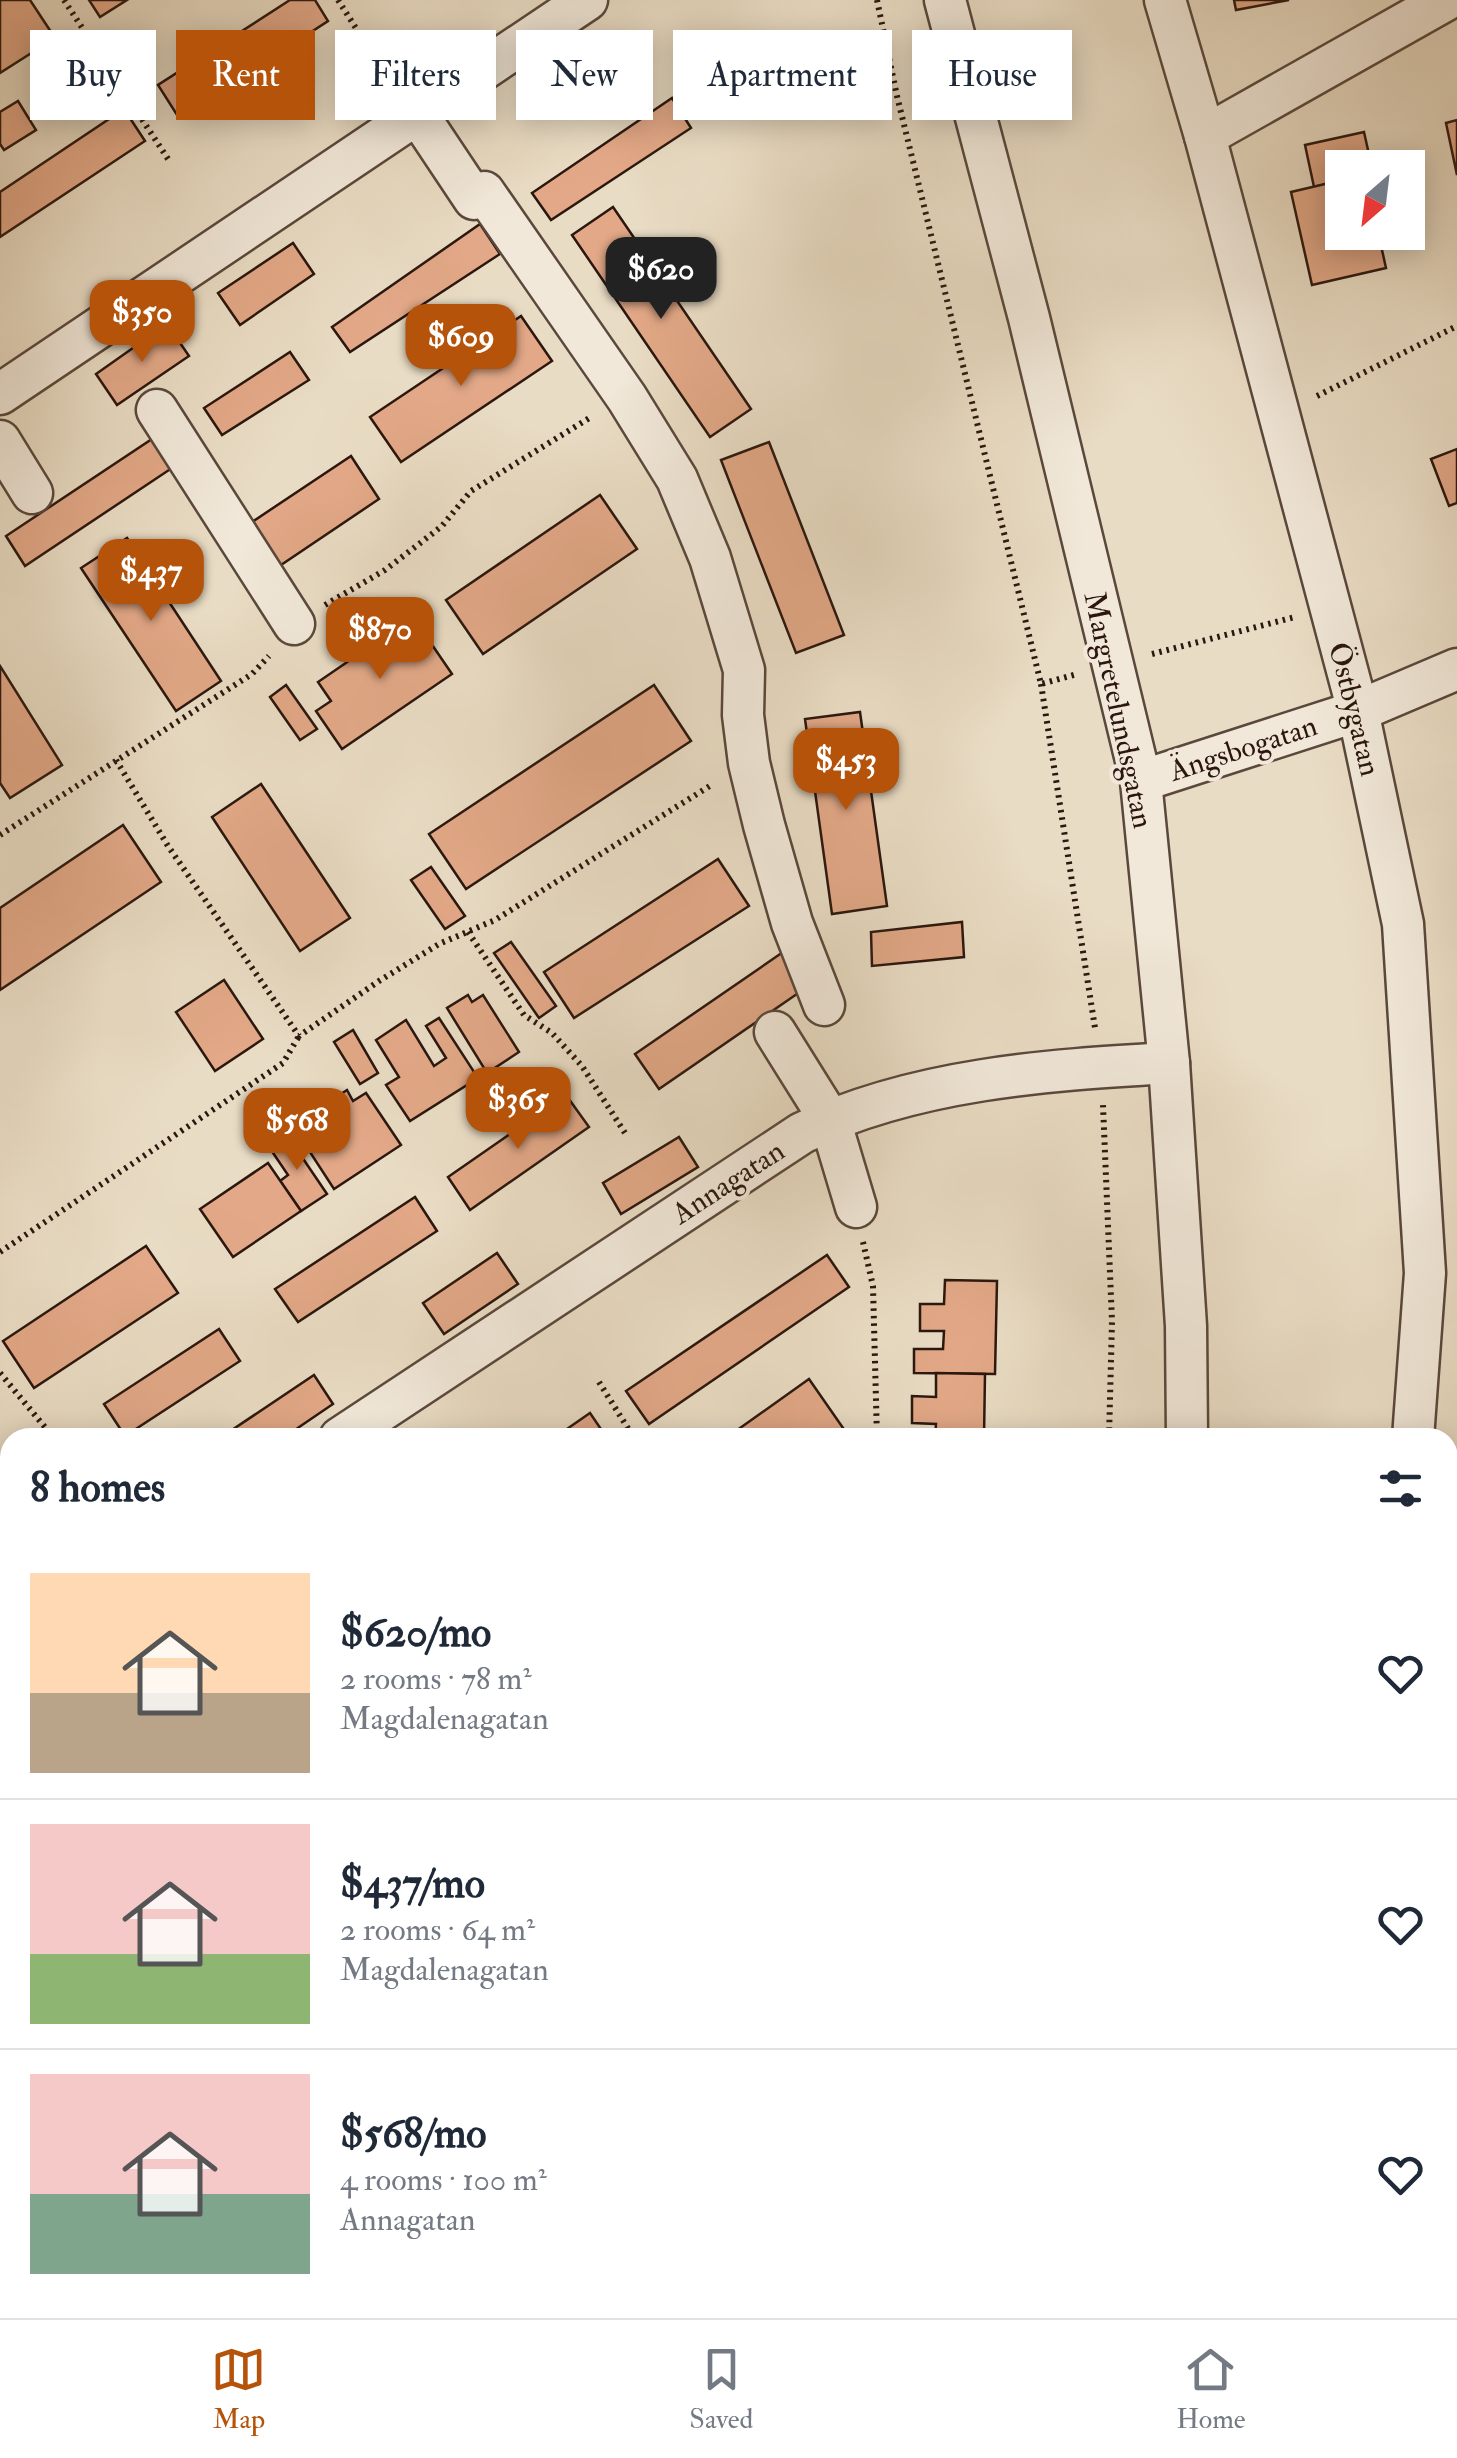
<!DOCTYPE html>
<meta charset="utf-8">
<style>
body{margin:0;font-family:"IM FELL Double Pica",serif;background:#f2f2f3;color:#1f2937;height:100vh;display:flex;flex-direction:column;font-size:38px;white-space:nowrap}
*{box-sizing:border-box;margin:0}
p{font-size:32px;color:#747a83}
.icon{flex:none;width:55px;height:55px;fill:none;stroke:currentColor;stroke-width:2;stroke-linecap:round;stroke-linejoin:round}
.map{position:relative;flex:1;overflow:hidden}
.drawer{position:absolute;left:0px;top:1428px;width:1458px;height:892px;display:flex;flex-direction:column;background:#fff;border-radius:30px 30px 0 0;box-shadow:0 5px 25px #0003}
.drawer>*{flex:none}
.guide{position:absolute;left:30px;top:30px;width:1398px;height:90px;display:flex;gap:20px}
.needle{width:65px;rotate:208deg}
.tools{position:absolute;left:1325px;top:150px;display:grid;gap:20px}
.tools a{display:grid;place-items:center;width:100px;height:100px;border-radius:0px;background:#fff;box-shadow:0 5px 25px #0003;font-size:50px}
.price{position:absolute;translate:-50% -85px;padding:0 22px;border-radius:20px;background:#b45309;color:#fff;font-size:32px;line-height:65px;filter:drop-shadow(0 2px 5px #0008)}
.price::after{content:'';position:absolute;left:50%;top:60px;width:30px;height:22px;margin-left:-15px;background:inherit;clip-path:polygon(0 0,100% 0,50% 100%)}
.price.on{background:#222;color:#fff}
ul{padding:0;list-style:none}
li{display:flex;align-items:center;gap:30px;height:250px;padding:0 30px}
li+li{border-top:2px solid #e0e1e3}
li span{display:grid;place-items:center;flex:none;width:280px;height:200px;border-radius:0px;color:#555}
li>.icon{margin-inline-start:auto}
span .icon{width:120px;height:120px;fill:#fffc;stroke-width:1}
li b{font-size:42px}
h2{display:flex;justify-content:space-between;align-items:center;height:120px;padding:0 30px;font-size:42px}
.tag{padding:0 35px;border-radius:0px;background:#fff;box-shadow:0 5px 25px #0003;font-size:35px;line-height:90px}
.tag.on{background:#b45309;color:#fff}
.dock{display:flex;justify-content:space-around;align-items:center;height:140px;border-top:2px solid #e0e1e3;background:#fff;font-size:28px;color:#747a83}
.dock a{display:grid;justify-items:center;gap:5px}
.dock .on{color:#b45309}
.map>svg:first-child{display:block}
.building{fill:#e2a887;stroke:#2b170f;stroke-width:2.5}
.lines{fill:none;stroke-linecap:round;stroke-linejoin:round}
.minor-casing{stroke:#5a483c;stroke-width:45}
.path{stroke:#2b170f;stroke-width:6;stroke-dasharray:2.5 5;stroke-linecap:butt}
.minor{stroke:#f1e8d9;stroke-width:40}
.labels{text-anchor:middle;stroke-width:8;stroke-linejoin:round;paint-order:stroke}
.street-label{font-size:30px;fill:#2b170f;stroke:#f1e8d9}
</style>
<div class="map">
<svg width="1457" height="2318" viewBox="0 0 1457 2318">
<rect width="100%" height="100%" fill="#e9dcc4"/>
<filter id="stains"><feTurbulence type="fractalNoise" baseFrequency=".002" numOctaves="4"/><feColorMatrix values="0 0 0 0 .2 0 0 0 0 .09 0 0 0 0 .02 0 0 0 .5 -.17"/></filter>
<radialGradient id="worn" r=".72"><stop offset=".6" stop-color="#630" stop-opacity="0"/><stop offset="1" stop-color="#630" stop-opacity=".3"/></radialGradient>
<g class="building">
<polygon points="0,0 30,0 55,38 0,73"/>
<polygon points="89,0 127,0 100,17"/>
<polygon points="290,0 315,0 328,21 179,118 158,85"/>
<polygon points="1234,0 1289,0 1236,10"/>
<polygon points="54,74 74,105 58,115 39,84"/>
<polygon points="672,98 691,128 551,220 532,193"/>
<polygon points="18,101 36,130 4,150 0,144 0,112"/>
<polygon points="124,109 145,141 0,237 0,192"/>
<polygon points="1457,120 1457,175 1446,123"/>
<polygon points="1364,132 1372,168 1342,168 1342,180 1314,187 1305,145"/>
<polygon points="1342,180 1342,232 1378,232 1386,268 1312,285 1291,192"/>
<polygon points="613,207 751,409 710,437 572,235"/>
<polygon points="480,224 500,254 350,352 332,327"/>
<polygon points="293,243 314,274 240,325 218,293"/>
<polygon points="521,316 552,361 401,462 370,417"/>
<polygon points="167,324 189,356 117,405 96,374"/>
<polygon points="290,352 309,380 222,435 204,408"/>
<polygon points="155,437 175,466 25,566 6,536"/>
<polygon points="769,442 844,635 796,653 721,460"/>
<polygon points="1457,449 1457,503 1449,506 1431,459"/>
<polygon points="351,456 379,499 278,567 249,524"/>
<polygon points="600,495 637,549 483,654 446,600"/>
<polygon points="127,538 221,681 176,711 81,568"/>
<polygon points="413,617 452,674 342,749 316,711 331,701 318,682"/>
<polygon points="0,666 62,765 10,798 0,783"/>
<polygon points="286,685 317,729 300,740 270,697"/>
<polygon points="654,685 691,741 466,889 429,834"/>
<polygon points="860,712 887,906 832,914 805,719"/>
<polygon points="261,784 350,918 300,951 212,817"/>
<polygon points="123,825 161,882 0,990 0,908"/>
<polygon points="718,859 749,906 574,1018 544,972"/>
<polygon points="431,867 465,916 445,929 411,880"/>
<polygon points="962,922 964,957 872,966 871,932"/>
<polygon points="511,942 556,1006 539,1018 494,953"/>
<polygon points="786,950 810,985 659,1089 635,1054"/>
<polygon points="224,980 263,1039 215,1071 176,1012"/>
<polygon points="468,995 472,1002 483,995 519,1052 487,1073 447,1008"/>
<polygon points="439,1018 478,1078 410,1121 386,1085 399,1077 376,1040 406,1020 434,1066 446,1058 426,1026"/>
<polygon points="353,1030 378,1073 360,1084 334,1042"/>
<polygon points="347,1090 353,1101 366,1093 401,1145 334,1189 293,1126 314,1113 320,1122 332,1114 326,1104"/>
<polygon points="566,1095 589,1127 470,1210 448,1177"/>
<polygon points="285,1132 327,1194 301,1211 280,1181 288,1175 267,1144"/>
<polygon points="679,1137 698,1167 621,1214 603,1183"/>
<polygon points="268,1163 301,1211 233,1257 200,1209"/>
<polygon points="415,1197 437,1231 298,1322 275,1289"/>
<polygon points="146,1246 178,1293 34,1388 3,1341"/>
<polygon points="497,1253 518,1284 444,1334 423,1303"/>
<polygon points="827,1255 849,1287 649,1424 626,1391"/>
<polygon points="945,1280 997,1281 995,1374 914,1373 914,1349 943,1349 944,1331 920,1331 920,1304 944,1304"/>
<polygon points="219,1329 240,1361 125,1436 104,1404"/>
<polygon points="936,1373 985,1374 984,1438 935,1438 936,1424 912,1423 912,1396 936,1397"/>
<polygon points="314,1375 333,1404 283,1438 220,1438"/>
<polygon points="809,1379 850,1438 726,1438"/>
<polygon points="590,1413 607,1438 554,1438"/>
<polygon points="10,1507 10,1599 0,1606 0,1513"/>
<polygon points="10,1682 10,1779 0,1785 0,1689"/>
<polygon points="1452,1776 1457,1777 1457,1872 1448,1870 1448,1797"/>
<polygon points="1455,1880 1457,1880 1457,1920 1448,1919"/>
<polygon points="1448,1931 1457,1933 1457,1994 1449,2030"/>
<polygon points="0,2092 10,2107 10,2162 0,2169"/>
<polygon points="84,2310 139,2310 144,2318 89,2318"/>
<polygon points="242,2310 307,2310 295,2318 247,2318"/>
<polygon points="471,2310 624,2310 611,2318 458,2318"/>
<polygon points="1303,2310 1375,2310 1371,2318 1300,2318"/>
</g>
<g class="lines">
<defs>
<g id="minor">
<polyline points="945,0 1029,318 1141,781 1169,1063 1186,1326 1187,1438"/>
<polyline points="1165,0 1205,136 1358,711 1403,924 1425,1273 1413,1438"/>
<polyline points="418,115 474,199"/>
<polyline points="1205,136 1446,0"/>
<polyline points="484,192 627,398 677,479 710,558 744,670 743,715 749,763 764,825 792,923 824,1005"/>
<polyline points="0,394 587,0"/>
<polyline points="157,410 294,624"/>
<polyline points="0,441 32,493"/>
<polyline points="1141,781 1358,711 1457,669"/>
<polyline points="775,1032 830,1120 856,1207"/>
<path d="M340,1438L802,1133C915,1079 1046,1070 1169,1063"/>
<polyline points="0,1643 10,1636"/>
<polyline points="0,1993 10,2008"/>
<polyline points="210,2310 216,2318"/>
<polyline points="399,2310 404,2318"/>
<polyline points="782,2318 788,2310"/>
<polyline points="946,2318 950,2310"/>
<polyline points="1217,2318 1221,2310"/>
</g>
</defs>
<use href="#minor" class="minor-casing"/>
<g class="path">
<polyline points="64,0 168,159"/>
<polyline points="338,0 391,83"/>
<polyline points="877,0 897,96 1041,684 1077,674"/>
<polyline points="1317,396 1457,326"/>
<polyline points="325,605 385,570 419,544 442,526 471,491 591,417"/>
<polyline points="1152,654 1295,617"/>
<polyline points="1041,684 1095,1028"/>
<polyline points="116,760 168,846 299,1036 379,981 439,944 495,920 713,784"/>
<polyline points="0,835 252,674 269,656"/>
<polyline points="468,932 524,1015 552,1033 582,1066 625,1133"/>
<polyline points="1103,1105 1112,1321 1109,1438"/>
<polyline points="863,1242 873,1286 877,1438"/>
<polyline points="0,1252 283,1063 299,1036"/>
<polyline points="0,1373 54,1438"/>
<polyline points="599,1382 634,1438"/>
<polyline points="0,2198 10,2192"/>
<polyline points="0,2278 10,2294"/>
<polyline points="20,2310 24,2318"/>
<polyline points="880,2318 885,2310"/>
</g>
<use href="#minor" class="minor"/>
</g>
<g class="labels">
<g class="street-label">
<text transform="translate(1355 709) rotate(76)" y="10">Östbygatan</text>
<text transform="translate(1119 710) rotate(78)" y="10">Margretelundsgatan</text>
<text transform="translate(1243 748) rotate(-18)" y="10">Ängsbogatan</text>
<text transform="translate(728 1182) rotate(-33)" y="10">Annagatan</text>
</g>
</g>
<rect width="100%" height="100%" filter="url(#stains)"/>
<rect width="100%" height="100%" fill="url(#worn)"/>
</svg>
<div class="tools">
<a><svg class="needle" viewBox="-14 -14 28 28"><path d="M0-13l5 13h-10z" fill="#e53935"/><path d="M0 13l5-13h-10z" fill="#747a83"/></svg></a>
</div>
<b class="price on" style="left:661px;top:322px">$620</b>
<b class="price" style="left:142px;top:365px">$350</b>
<b class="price" style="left:461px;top:389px">$609</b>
<b class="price" style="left:151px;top:624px">$437</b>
<b class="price" style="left:380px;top:682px">$870</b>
<b class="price" style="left:846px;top:813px">$453</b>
<b class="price" style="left:518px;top:1152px">$365</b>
<b class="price" style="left:297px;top:1173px">$568</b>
<div class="guide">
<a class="tag">Buy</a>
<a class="tag on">Rent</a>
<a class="tag">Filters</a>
<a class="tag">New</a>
<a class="tag">Apartment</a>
<a class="tag">House</a>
</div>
<section class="drawer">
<h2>8 homes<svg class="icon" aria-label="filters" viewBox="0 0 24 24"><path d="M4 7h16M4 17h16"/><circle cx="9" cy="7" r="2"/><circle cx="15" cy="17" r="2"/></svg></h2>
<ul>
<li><span style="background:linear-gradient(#ffd9b3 60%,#b9a48a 0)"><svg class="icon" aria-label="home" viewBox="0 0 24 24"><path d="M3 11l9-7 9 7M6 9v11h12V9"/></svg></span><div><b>$620/mo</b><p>2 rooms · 78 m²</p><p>Magdalenagatan</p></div><svg class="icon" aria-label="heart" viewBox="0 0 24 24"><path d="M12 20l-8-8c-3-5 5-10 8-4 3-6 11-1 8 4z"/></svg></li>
<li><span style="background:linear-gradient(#f6c9c9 65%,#8fb573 0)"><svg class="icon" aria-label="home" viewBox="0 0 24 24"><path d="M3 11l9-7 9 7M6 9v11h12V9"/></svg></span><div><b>$437/mo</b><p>2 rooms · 64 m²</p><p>Magdalenagatan</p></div><svg class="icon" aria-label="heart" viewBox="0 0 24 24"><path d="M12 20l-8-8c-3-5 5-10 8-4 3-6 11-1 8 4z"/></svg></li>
<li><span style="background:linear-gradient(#f6c9c9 60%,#7fa58c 0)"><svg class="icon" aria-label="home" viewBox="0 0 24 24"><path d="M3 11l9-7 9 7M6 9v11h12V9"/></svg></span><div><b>$568/mo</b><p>4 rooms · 100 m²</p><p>Annagatan</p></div><svg class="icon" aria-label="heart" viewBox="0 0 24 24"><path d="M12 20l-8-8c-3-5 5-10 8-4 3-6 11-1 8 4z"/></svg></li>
</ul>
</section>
</div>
<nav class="dock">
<a class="on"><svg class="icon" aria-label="map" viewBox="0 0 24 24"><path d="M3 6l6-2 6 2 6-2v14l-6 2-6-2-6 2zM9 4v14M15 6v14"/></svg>Map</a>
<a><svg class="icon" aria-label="saved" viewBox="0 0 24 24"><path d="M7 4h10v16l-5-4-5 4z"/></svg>Saved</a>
<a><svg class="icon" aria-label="home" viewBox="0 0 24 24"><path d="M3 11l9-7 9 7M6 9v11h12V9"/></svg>Home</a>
</nav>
